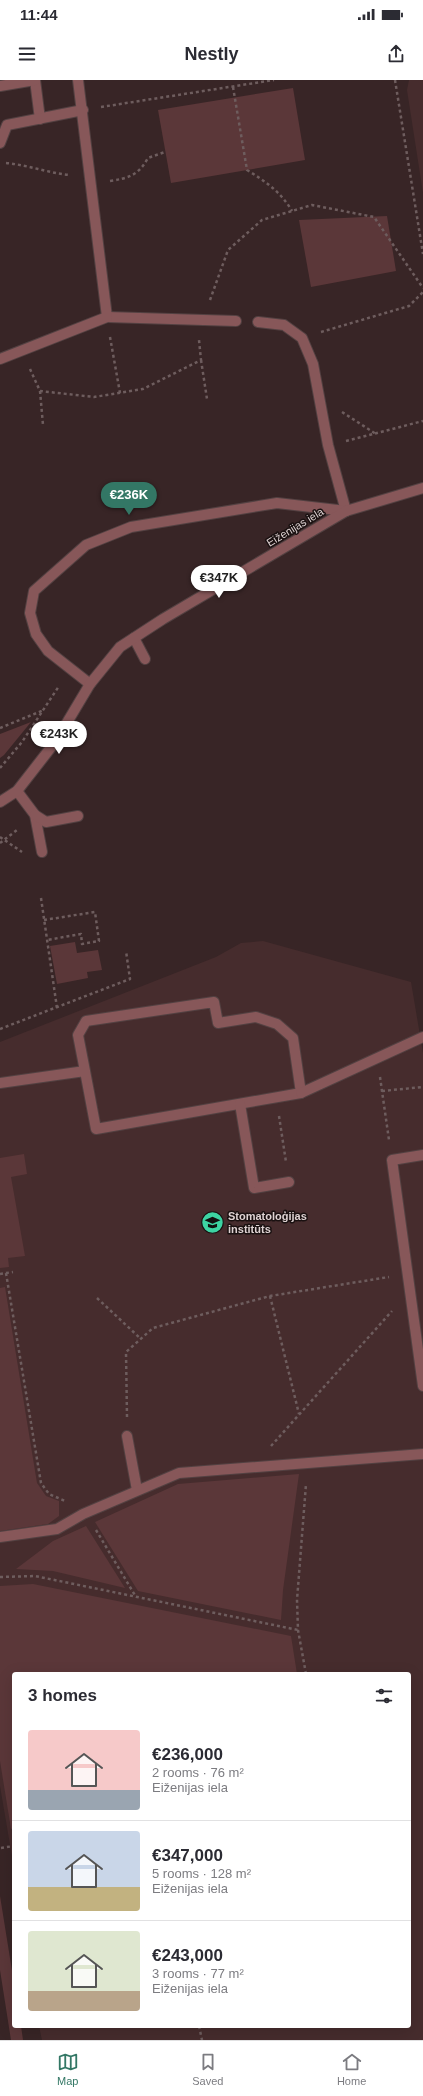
<!DOCTYPE html>
<meta charset="utf-8">
<style>
body{margin:0;font-family:Arial,sans-serif;background:#f2f2f3;color:#2b2b33;height:100vh;display:flex;flex-direction:column;font-size:15px;white-space:nowrap}
*{box-sizing:border-box;margin:0}
p{font-size:13px;color:#7c7c81}
.icon{flex:none;width:22px;height:22px;fill:none;stroke:currentColor;stroke-width:2;stroke-linecap:round;stroke-linejoin:round}
.map{position:relative;flex:1;overflow:hidden}
.sheet{position:absolute;left:12px;top:1592px;width:399px;height:356px;display:flex;flex-direction:column;background:#fff;border-radius:4px;box-shadow:0 4px 16px #0002}
.sheet>*{flex:none}
.price{position:absolute;translate:-50% -34px;padding:0 9px;border-radius:14px;background:#fff;color:#222;font-size:13px;line-height:26px;filter:drop-shadow(0 1px 2px #0008)}
.price::after{content:'';position:absolute;left:50%;top:24px;width:12px;height:9px;margin-left:-6px;background:inherit;clip-path:polygon(0 0,100% 0,50% 100%)}
.price.active{background:#337765;color:#fff}
ul{padding:0;list-style:none}
li{display:flex;align-items:center;gap:12px;height:100px;padding:0 16px}
li+li{border-top:1px solid #e1e1e2}
li span{display:grid;place-items:center;flex:none;width:112px;height:80px;border-radius:4px;color:#555}
li>.icon{margin-inline-start:auto}
span .icon{width:48px;height:48px;fill:#fffc;stroke-width:1}
li b{font-size:17px}
h2{display:flex;justify-content:space-between;align-items:center;height:48px;padding:0 16px;font-size:17px}
.status{display:flex;justify-content:space-between;align-items:center;height:28px;padding:0 20px;background:#fff;direction:ltr}
.status svg{height:11px;fill:currentColor}
header{display:flex;justify-content:space-between;align-items:center;height:52px;padding:0 16px;background:#fff;font-size:18px;font-weight:800}
.dock{display:flex;justify-content:space-around;align-items:center;height:56px;border-top:1px solid #e1e1e2;background:#fff;font-size:11px;color:#7c7c81}
.dock a{display:grid;justify-items:center;gap:2px}
.dock .active{color:#337765}
.map>svg:first-child{display:block}
.built{fill:#462c2d}
.green{fill:#5b3739}
.lines{fill:none;stroke-linecap:round;stroke-linejoin:round}
.minor-casing{stroke:#534142;stroke-width:12}
.path{stroke:#6e5d5e;stroke-width:2.5;stroke-dasharray:3 3;stroke-linecap:butt}
.minor{stroke:#875759;stroke-width:10}
.labels{text-anchor:middle;stroke-width:3;stroke-linejoin:round;paint-order:stroke}
.street-label{font-size:11px;fill:#dfd3d3;stroke:#1a1111}
.poi-label{font-size:11px;font-weight:bold;fill:#dfd3d3;stroke:#1a1111;text-anchor:start}
</style>
<div class="status"><b>11:44</b><svg viewBox="0 0 49 12"><path d="M0 12V9h3v3zM5 12V6h3v6zM10 12V3h3v9zM15 12V0h3v12zM26 1h20v11H26zM47 4h2v5h-2z"/></svg></div>
<header><svg class="icon" aria-label="menu" viewBox="0 0 24 24"><path d="M4 6h16M4 12h16M4 18h16"/></svg>Nestly<svg class="icon" aria-label="share" viewBox="0 0 24 24"><path d="M12 15V3M7 8l5-5 5 5M5 13v7h14v-7"/></svg></header>
<div class="map">
<svg width="423" height="1960" viewBox="0 0 423 1960">
<rect width="100%" height="100%" fill="#382526"/>
<g class="built">
<polygon points="409,0 423,0 423,113 407,10"/>
<polygon points="263,861 411,902 423,973 423,1960 42,1960 39,1946 409,1946 409,1594 14,1594 14,1788 0,1706 0,962 216,877 241,863"/>
</g>
<g class="green">
<polygon points="293,8 305,80 171,103 158,30"/>
<polygon points="387,136 396,191 311,207 299,140"/>
<polygon points="31,642 4,675 0,678 0,654"/>
<polygon points="75,862 77,873 98,870 102,890 87,892 88,898 57,904 50,866"/>
<polygon points="24,1074 27,1094 11,1097 25,1176 8,1178 9,1187 0,1188 0,1078"/>
<polygon points="5,1207 37,1403 46,1416 59,1421 59,1436 48,1444 0,1451 0,1208"/>
<polygon points="299,1394 283,1510 281,1540 138,1511 95,1442 178,1404"/>
<polygon points="86,1446 125,1508 53,1491 16,1489 53,1461"/>
<polygon points="33,1504 291,1556 297,1594 14,1594 14,1748 11,1749 0,1681 0,1506"/>
<polygon points="0,1816 14,1903 14,1946 21,1946 23,1960 11,1960 0,1890"/>
</g>
<g class="lines">
<defs>
<g id="minor">
<polyline points="35,0 40,39"/>
<polyline points="0,6 35,0"/>
<polyline points="0,63 7,45 83,30"/>
<polyline points="107,237 236,241"/>
<polyline points="258,242 284,245 302,258 313,284 328,365 346,431"/>
<polyline points="0,279 107,237 78,0"/>
<polyline points="134,558 145,579"/>
<polyline points="90,604 48,571 36,554 30,533 34,511 86,465 131,447 277,423 346,431"/>
<polyline points="17,711 35,735 42,772"/>
<polyline points="0,722 17,711 56,661 90,604 120,567 163,539 346,431 423,408"/>
<polyline points="35,735 46,742 78,736"/>
<polyline points="0,1003 85,991 96,1049 301,1013 293,958 277,944 256,937 218,943 214,922 86,941 78,955 85,991"/>
<polyline points="301,1013 423,957"/>
<polyline points="240,1024 254,1108 289,1102"/>
<polyline points="423,1075 392,1080 423,1306"/>
<polyline points="127,1356 137,1410"/>
<polyline points="0,1457 57,1449 83,1434 179,1393 423,1374"/>
</g>
</defs>
<use href="#minor" class="minor-casing"/>
<g class="path">
<polyline points="395,0 423,174"/>
<path d="M233,7L247,90C265,101 281,112 292,131"/>
<polyline points="101,27 274,0"/>
<path d="M6,83C28,85 48,93 70,95"/>
<path d="M110,101C128,98 138,96 148,78L165,72"/>
<polyline points="210,220 228,170 262,140 312,125 374,137 423,208"/>
<polyline points="321,252 409,226 423,212"/>
<polyline points="110,257 120,313"/>
<polyline points="201,280 207,319"/>
<polyline points="30,289 40,311 94,317 143,309 201,280 199,260"/>
<polyline points="40,311 43,345"/>
<polyline points="342,332 376,354"/>
<polyline points="346,361 423,341"/>
<polyline points="0,648 44,630"/>
<polyline points="0,688 22,662 59,606"/>
<polyline points="0,757 22,772"/>
<polyline points="0,763 17,750"/>
<polyline points="41,818 57,928"/>
<polyline points="44,840 95,832 99,861 82,864 81,854 47,860"/>
<polyline points="0,949 130,899 126,871"/>
<polyline points="380,997 389,1060"/>
<polyline points="382,1011 423,1007"/>
<polyline points="279,1036 286,1082"/>
<polyline points="6,1193 41,1403 49,1414 65,1421"/>
<polyline points="0,1194 13,1192"/>
<polyline points="270,1216 299,1334"/>
<polyline points="97,1218 141,1259"/>
<polyline points="127,1337 126,1272 153,1248 270,1216 389,1197"/>
<polyline points="271,1366 392,1231"/>
<polyline points="96,1450 136,1517"/>
<polyline points="0,1497 35,1496 298,1550"/>
<polyline points="306,1594 298,1550 297,1520 306,1404"/>
<polyline points="1,1768 14,1766"/>
<polyline points="199,1946 202,1960"/>
</g>
<use href="#minor" class="minor"/>
</g>
<defs>
<symbol id="university-disc" viewBox="-11 -11 22 22"><circle r="9.5" fill="#3dd4a3" stroke="#1a1111"/><path d="M0-5L7-2L0 1L-7-2ZM-4 1L0 2.5L4 1V4Q0 6-4 4Z" fill="#111"/></symbol>
</defs>
<g fill-rule="evenodd">
<use href="#university-disc" x="200" y="1130" width="25" height="25"/>
</g>
<g class="labels">
<g class="street-label">
<text transform="translate(295 447) rotate(-31)" y="4">Eiženijas iela</text>
</g>
<g class="poi-label">
<text x="228" y="1140">Stomatoloģijas<tspan x="228" dy="13">institūts</tspan></text>
</g>
</g>
</svg>
<b class="price active" style="left:129px;top:436px">€236K</b>
<b class="price" style="left:219px;top:519px">€347K</b>
<b class="price" style="left:59px;top:675px">€243K</b>
<section class="sheet">
<h2>3 homes<svg class="icon" aria-label="filters" viewBox="0 0 24 24"><path d="M4 7h16M4 17h16"/><circle cx="9" cy="7" r="2"/><circle cx="15" cy="17" r="2"/></svg></h2>
<ul>
<li><span style="background:linear-gradient(#f6c9c9 75%,#9aa5b1 0)"><svg class="icon" aria-label="home" viewBox="0 0 24 24"><path d="M3 11l9-7 9 7M6 9v11h12V9"/></svg></span><div><b>€236,000</b><p>2 rooms · 76 m²</p><p>Eiženijas iela</p></div></li>
<li><span style="background:linear-gradient(#c9d6e8 70%,#c2b280 0)"><svg class="icon" aria-label="home" viewBox="0 0 24 24"><path d="M3 11l9-7 9 7M6 9v11h12V9"/></svg></span><div><b>€347,000</b><p>5 rooms · 128 m²</p><p>Eiženijas iela</p></div></li>
<li><span style="background:linear-gradient(#dfe7d0 75%,#b9a48a 0)"><svg class="icon" aria-label="home" viewBox="0 0 24 24"><path d="M3 11l9-7 9 7M6 9v11h12V9"/></svg></span><div><b>€243,000</b><p>3 rooms · 77 m²</p><p>Eiženijas iela</p></div></li>
</ul>
</section>
</div>
<nav class="dock">
<a class="active"><svg class="icon" aria-label="map" viewBox="0 0 24 24"><path d="M3 6l6-2 6 2 6-2v14l-6 2-6-2-6 2zM9 4v14M15 6v14"/></svg>Map</a>
<a><svg class="icon" aria-label="saved" viewBox="0 0 24 24"><path d="M7 4h10v16l-5-4-5 4z"/></svg>Saved</a>
<a><svg class="icon" aria-label="home" viewBox="0 0 24 24"><path d="M3 11l9-7 9 7M6 9v11h12V9"/></svg>Home</a>
</nav>
